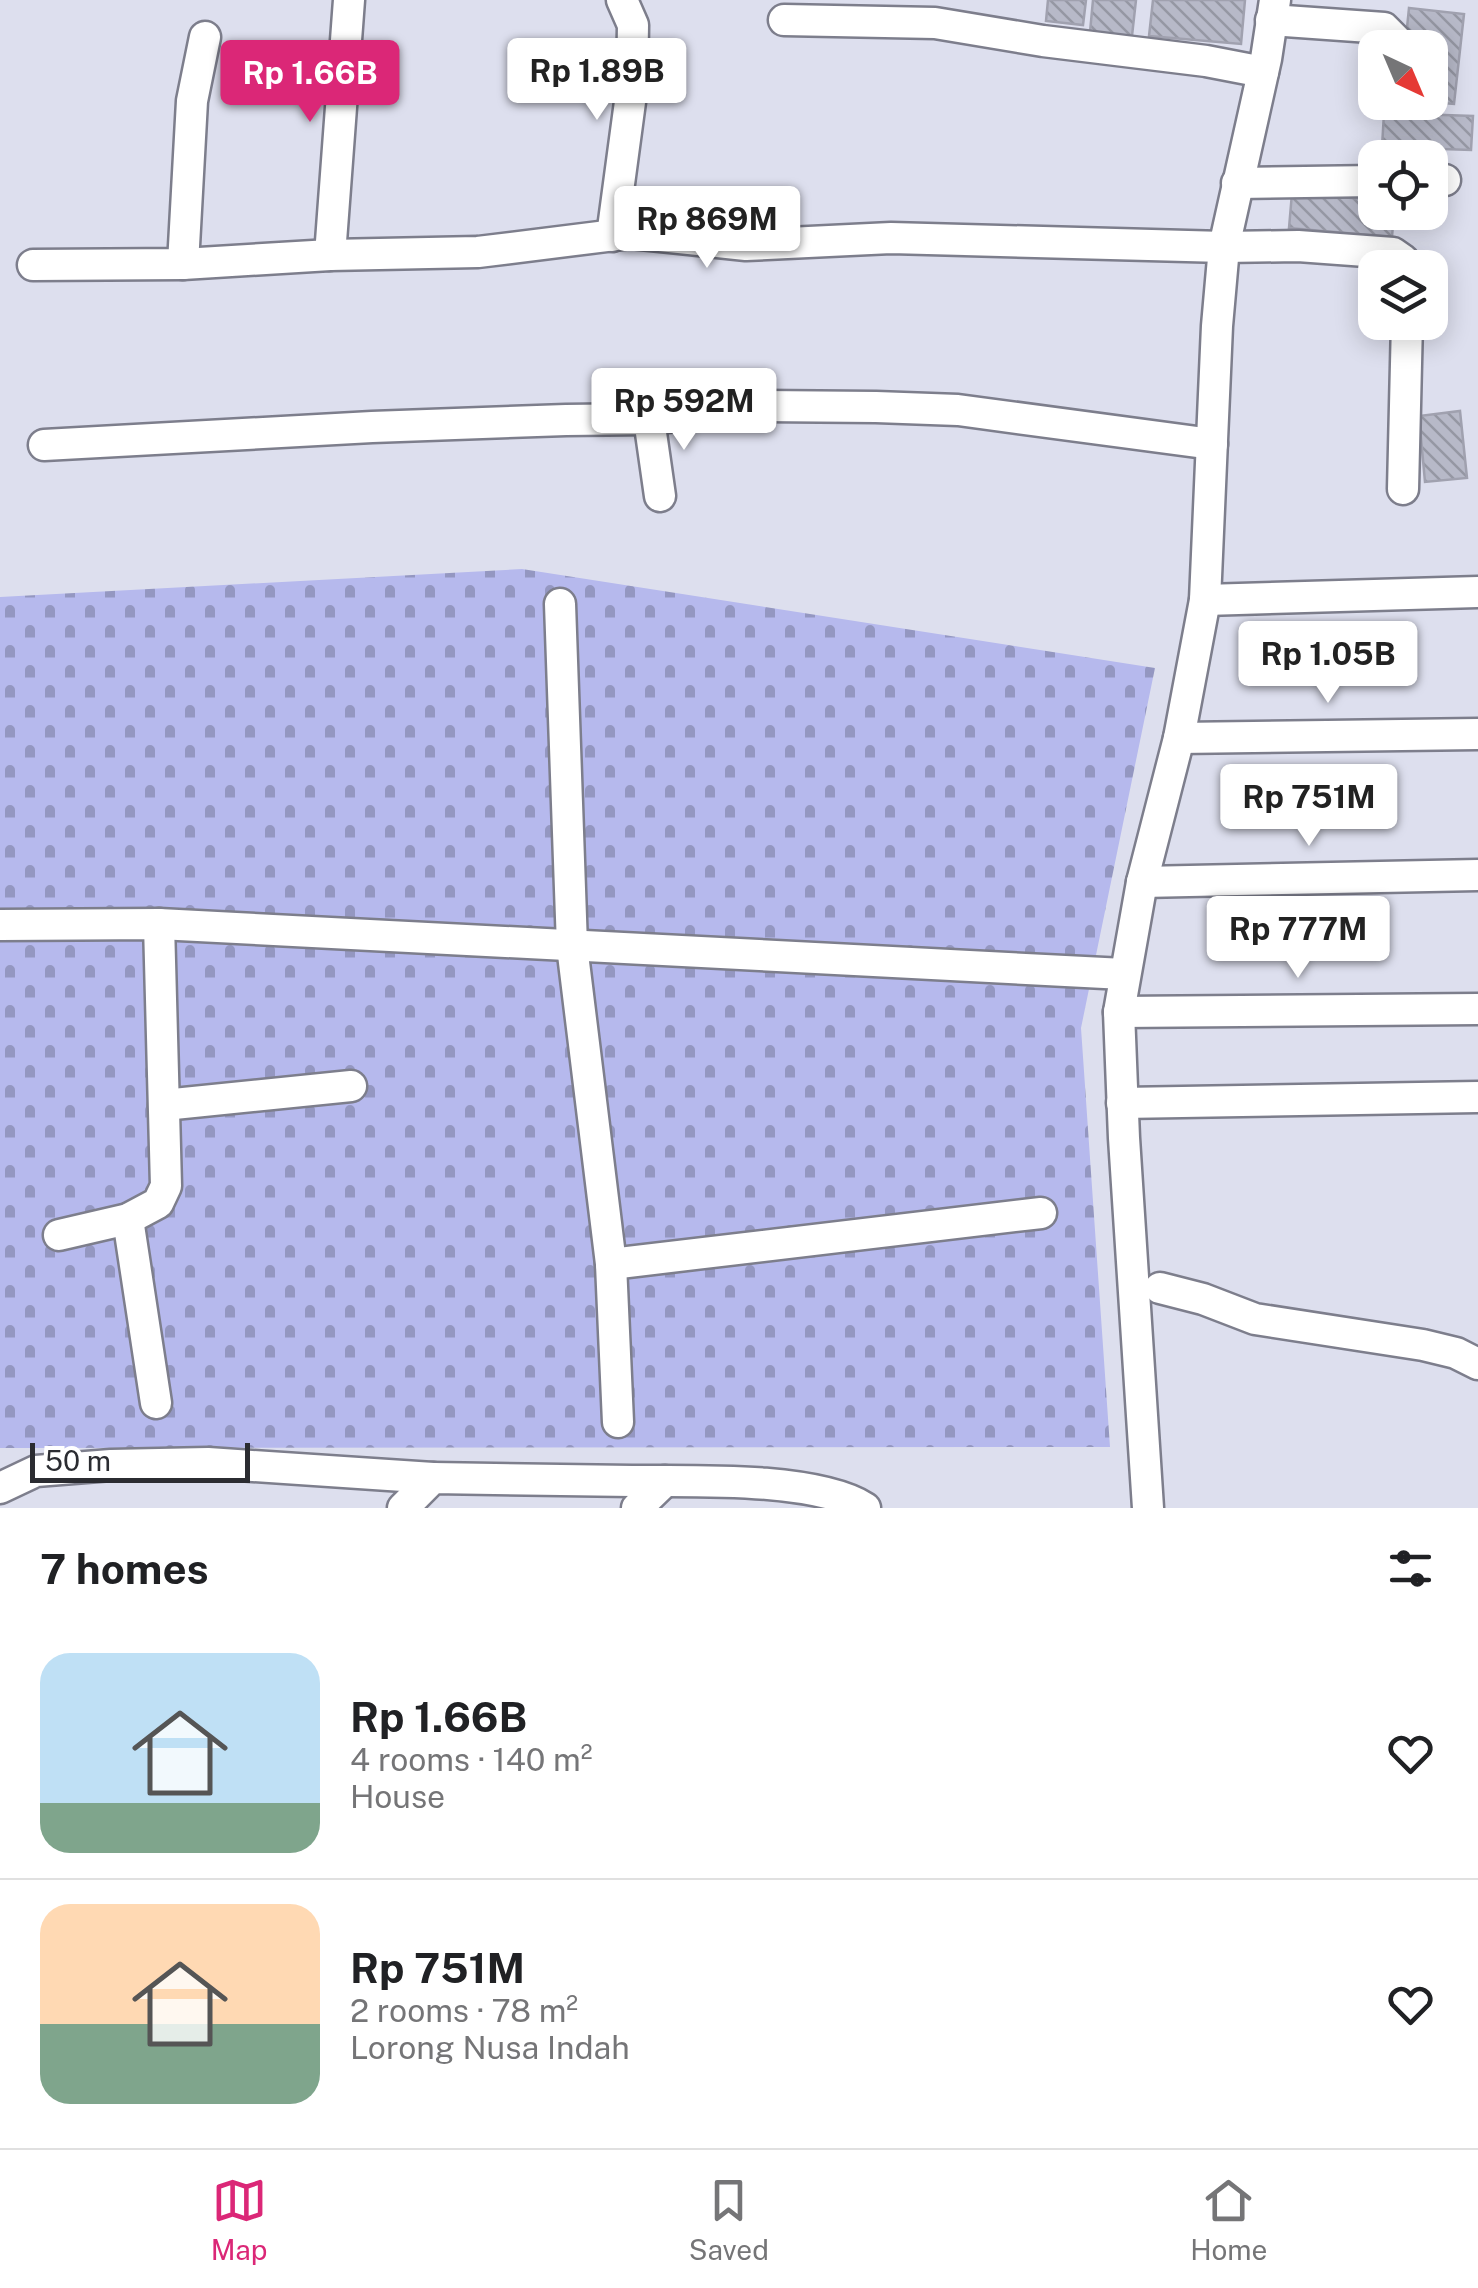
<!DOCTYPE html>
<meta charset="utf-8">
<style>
body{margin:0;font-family:"Public Sans",sans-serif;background:#f2f2f2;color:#202124;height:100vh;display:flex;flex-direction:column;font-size:38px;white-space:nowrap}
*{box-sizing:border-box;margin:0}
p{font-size:32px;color:#757577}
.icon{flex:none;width:55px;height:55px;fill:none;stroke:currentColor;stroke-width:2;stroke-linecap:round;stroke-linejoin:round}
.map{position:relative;height:1508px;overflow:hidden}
.details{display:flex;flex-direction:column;background:#fff;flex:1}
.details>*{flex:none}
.needle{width:65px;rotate:136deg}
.tools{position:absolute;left:1358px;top:30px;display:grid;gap:20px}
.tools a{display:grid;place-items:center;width:90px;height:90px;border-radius:20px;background:#fff;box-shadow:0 5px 25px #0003;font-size:50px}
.scale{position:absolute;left:30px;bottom:25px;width:220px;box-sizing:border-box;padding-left:10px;border:5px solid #2b2c31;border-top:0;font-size:28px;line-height:35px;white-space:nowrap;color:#2b2c31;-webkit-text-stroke:8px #fff;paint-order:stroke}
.price{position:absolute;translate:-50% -85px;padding:0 22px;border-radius:10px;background:#fff;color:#222;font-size:32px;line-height:65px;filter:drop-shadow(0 2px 5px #0008)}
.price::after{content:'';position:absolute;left:50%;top:60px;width:30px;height:22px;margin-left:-15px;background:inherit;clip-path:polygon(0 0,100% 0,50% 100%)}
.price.active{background:#db2777;color:#fff}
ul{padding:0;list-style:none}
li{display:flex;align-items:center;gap:30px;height:250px;padding:0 40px}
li+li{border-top:2px solid #e0e0e0}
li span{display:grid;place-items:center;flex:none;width:280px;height:200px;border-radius:30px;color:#555}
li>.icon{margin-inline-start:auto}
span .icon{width:120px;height:120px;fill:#fffc;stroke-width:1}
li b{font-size:42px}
h2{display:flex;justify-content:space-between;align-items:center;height:120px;padding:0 40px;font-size:42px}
.tabs{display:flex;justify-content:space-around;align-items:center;height:140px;border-top:2px solid #e0e0e0;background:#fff;font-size:28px;color:#757577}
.tabs a{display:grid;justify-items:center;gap:5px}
.tabs .active{color:#db2777}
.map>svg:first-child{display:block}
.cemetery{fill:url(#cemetery-stones)}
.building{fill:url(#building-back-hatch);stroke:#a0a1af;stroke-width:2.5}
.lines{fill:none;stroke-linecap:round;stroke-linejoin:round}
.minor-casing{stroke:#7d7e8c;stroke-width:35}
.minor{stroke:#fff;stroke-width:30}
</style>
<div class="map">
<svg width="1478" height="1508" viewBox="0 0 1478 1508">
<defs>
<pattern id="cemetery-stones" width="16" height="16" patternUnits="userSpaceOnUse" patternTransform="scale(2.5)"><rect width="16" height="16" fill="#b6b9ed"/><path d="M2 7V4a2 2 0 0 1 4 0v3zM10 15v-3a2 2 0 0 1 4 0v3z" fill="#9497c1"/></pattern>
<pattern id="building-back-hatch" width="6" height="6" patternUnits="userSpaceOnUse" patternTransform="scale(2.5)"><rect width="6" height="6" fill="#b7b9c8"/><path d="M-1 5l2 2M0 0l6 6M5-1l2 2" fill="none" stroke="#9597a3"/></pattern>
</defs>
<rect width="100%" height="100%" fill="#dddfee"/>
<polygon class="cemetery" points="522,569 1155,668 1081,1028 1110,1447 0,1448 0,597"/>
<g class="building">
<polygon points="1048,0 1086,0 1083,25 1046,21"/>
<polygon points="1093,0 1136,0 1132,36 1090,32"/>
<polygon points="1153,0 1245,0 1241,44 1149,36"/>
<polygon points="1409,8 1464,14 1454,104 1430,102 1430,48 1405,48"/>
<polygon points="1384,113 1473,116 1471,150 1382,147"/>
<polygon points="1292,193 1375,200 1375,212 1394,212 1392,237 1289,228"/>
<polygon points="1460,411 1467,478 1425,482 1419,416"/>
</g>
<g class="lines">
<defs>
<g id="minor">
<polyline points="784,20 935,23 1043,41 1206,61 1263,72"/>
<polyline points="1271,20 1384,28 1396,40 1395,48"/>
<polyline points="1430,181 1445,180"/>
<polyline points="1237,183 1375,181"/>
<polyline points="612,236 632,87 633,25 622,0"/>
<polyline points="330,255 349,0"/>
<polyline points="183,264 192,101 205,37"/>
<polyline points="33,265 183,264 330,255 478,252 631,233 746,245 891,238 1224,247 1298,246 1393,253 1403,260 1407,268"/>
<polyline points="649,419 660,496"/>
<polyline points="44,445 372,427 566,420 649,419 761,406 876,407 958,410 1212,444"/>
<polyline points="1403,489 1407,322"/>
<polyline points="1205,600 1478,592"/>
<polyline points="560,604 572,946 611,1264 618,1422"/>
<polyline points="1179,738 1478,734"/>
<polyline points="1142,882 1478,875"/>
<polyline points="0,925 159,924 1124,974"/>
<polyline points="1119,1012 1478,1009"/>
<polyline points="1122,1103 1478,1097"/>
<polyline points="164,1105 351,1086"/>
<polyline points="128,1219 156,1403"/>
<polyline points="59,1235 128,1219 158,1203 166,1186 159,924"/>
<polyline points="611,1264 1041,1213"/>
<polyline points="1160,1288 1203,1299 1255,1319 1423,1345 1456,1353 1478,1364"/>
<polyline points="0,1488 36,1471 111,1465 208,1463 433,1478"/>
<path d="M403,1508L433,1478C500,1479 566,1480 632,1481C692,1481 817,1477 865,1508"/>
<polyline points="637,1508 665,1481"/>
<polyline points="1148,1508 1124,1138 1119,1012 1142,882 1179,738 1205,600 1217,326 1224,247 1266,59 1275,0"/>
</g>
</defs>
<use href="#minor" class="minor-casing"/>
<use href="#minor" class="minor"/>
</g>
</svg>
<div class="tools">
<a><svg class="needle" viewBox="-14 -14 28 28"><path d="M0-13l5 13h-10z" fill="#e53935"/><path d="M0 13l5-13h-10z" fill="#757577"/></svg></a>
<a><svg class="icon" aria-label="locate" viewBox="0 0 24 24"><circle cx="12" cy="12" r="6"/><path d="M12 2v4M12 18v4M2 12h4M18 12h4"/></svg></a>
<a><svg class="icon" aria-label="layers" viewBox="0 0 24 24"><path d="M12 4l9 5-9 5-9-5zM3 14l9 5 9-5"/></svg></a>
</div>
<div class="scale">50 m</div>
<b class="price" style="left:597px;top:123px">Rp 1.89B</b>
<b class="price active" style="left:310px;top:125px">Rp 1.66B</b>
<b class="price" style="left:707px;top:271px">Rp 869M</b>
<b class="price" style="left:684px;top:453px">Rp 592M</b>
<b class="price" style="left:1328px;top:706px">Rp 1.05B</b>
<b class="price" style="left:1309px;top:849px">Rp 751M</b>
<b class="price" style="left:1298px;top:981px">Rp 777M</b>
</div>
<section class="details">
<h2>7 homes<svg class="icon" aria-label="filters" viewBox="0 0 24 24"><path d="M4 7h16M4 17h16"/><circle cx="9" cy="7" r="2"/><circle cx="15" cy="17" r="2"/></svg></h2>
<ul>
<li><span style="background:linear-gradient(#bfe0f5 75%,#7fa58c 0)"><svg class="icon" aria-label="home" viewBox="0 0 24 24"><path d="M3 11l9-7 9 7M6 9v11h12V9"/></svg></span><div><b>Rp 1.66B</b><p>4 rooms · 140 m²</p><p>House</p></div><svg class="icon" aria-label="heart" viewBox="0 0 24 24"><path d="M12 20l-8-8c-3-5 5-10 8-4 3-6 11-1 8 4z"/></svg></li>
<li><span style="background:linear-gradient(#ffd9b3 60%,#7fa58c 0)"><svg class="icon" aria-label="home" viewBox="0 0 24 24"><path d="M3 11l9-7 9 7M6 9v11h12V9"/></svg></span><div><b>Rp 751M</b><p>2 rooms · 78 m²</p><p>Lorong Nusa Indah</p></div><svg class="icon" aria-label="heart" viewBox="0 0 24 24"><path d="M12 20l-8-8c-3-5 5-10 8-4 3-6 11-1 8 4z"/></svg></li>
</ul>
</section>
<nav class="tabs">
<a class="active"><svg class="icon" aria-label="map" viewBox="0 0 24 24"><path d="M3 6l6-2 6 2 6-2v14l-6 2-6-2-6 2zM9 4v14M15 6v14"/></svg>Map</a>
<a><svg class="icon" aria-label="saved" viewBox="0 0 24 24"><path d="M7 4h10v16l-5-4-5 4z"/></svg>Saved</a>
<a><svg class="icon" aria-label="home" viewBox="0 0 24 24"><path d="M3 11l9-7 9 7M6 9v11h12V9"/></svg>Home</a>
</nav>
